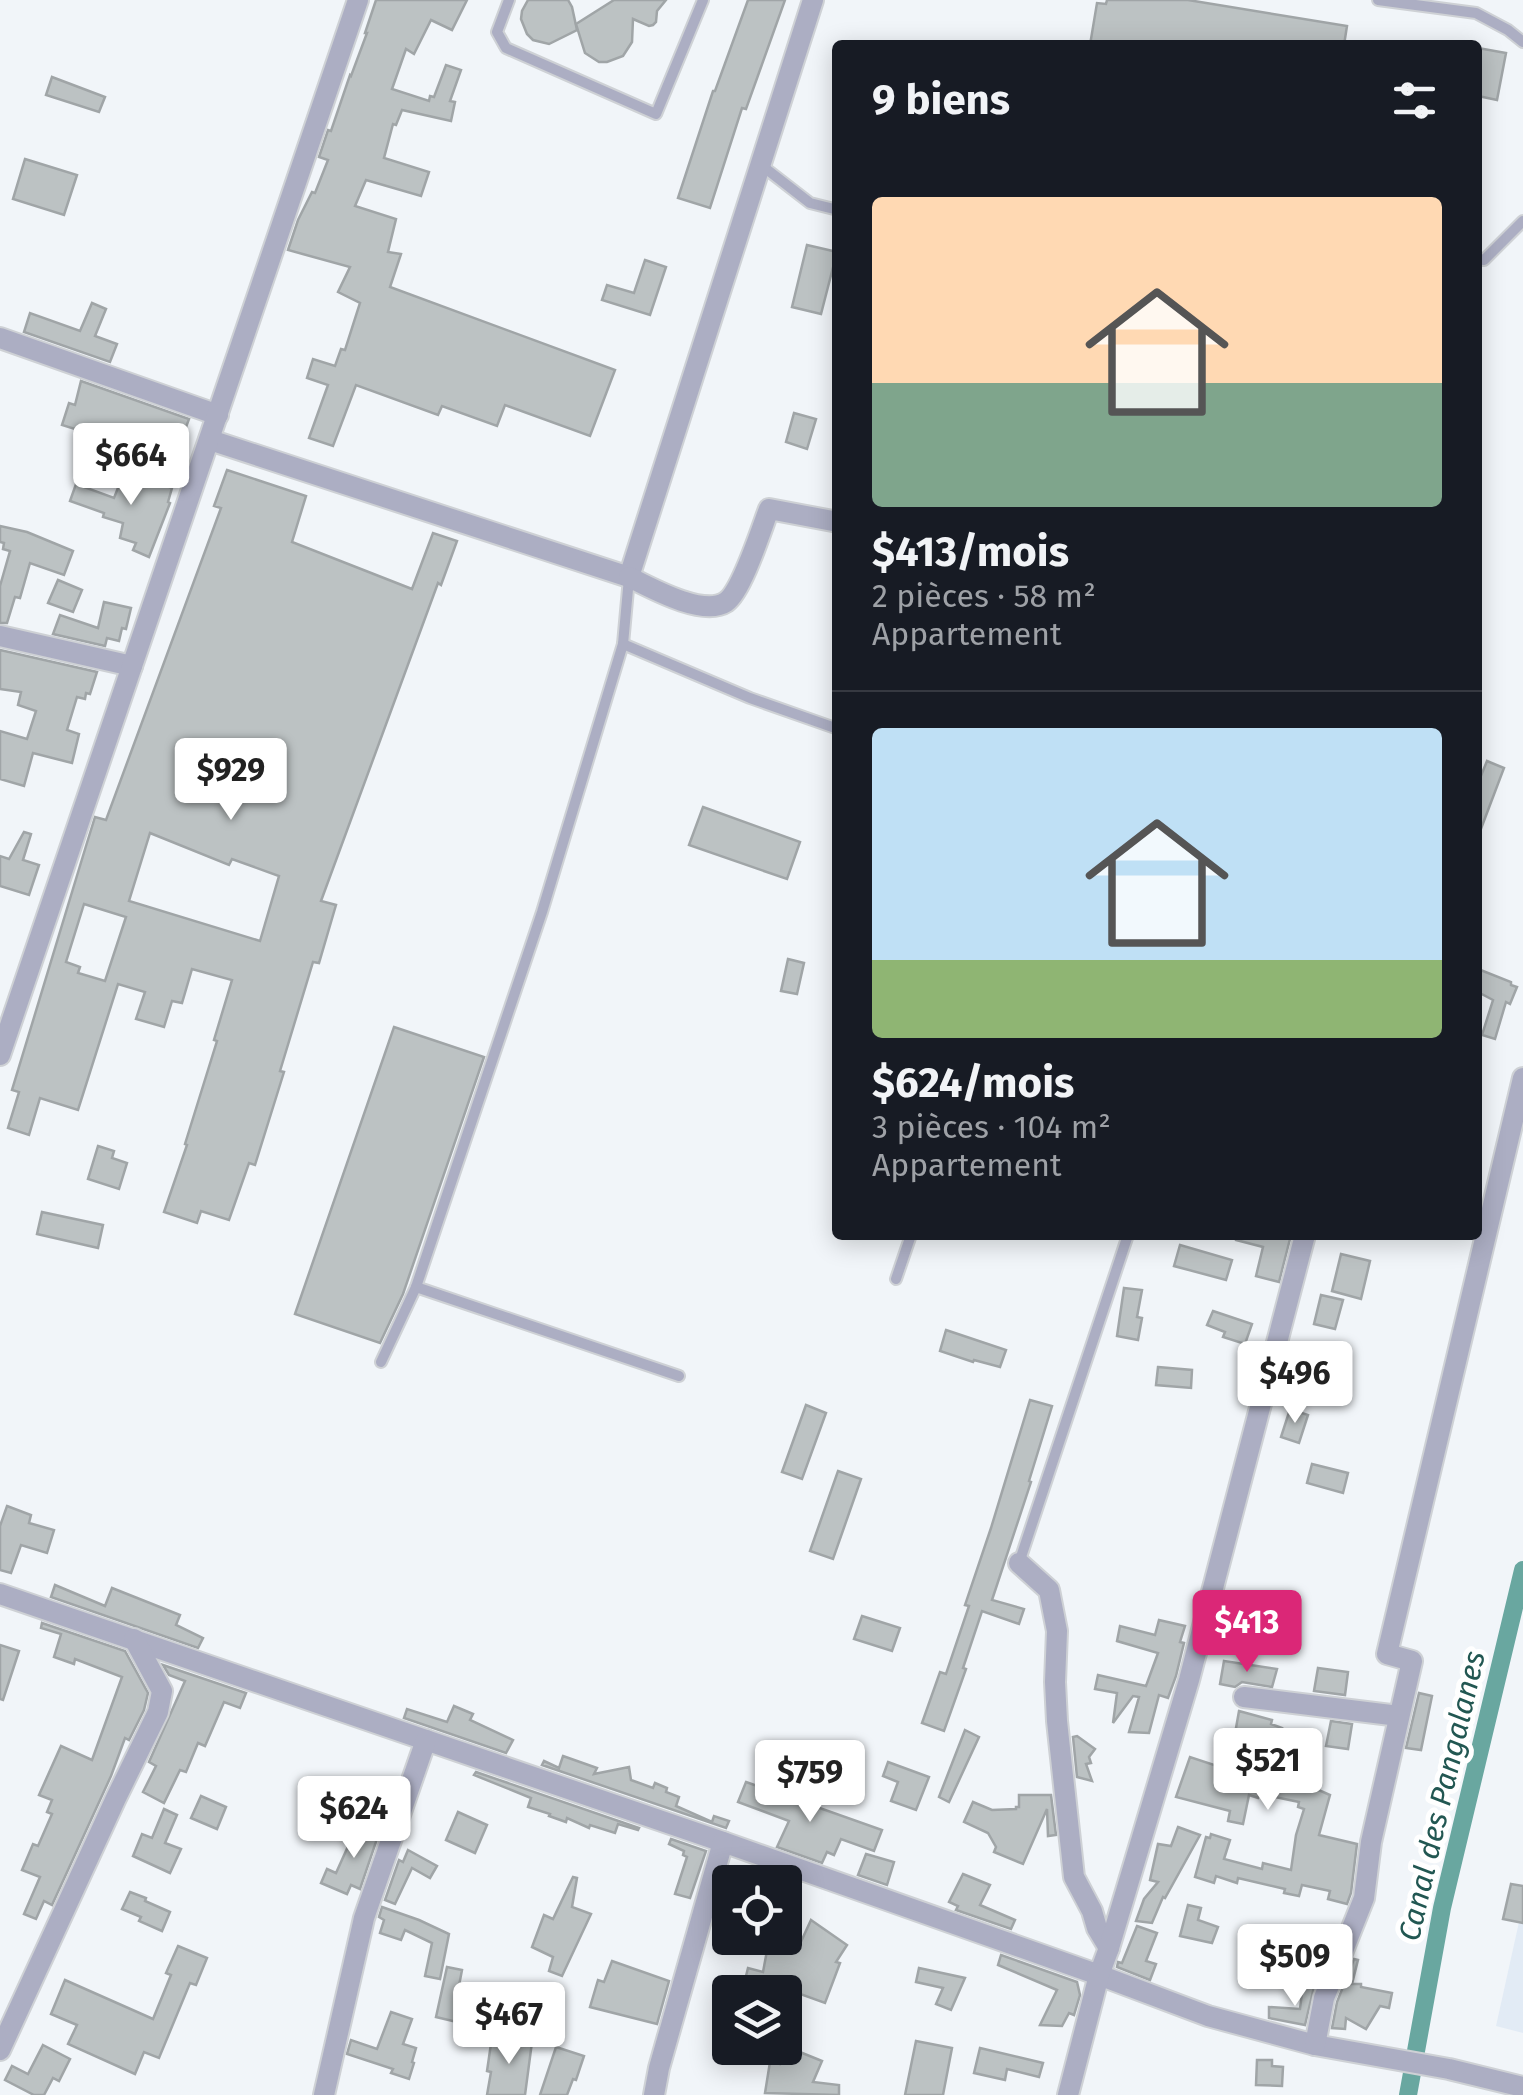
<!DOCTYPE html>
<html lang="fr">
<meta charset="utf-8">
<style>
body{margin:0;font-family:"Fira Sans",sans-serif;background:#242831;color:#f1f3f6;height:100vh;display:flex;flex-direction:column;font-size:38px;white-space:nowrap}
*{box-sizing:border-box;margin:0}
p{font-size:32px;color:#9ea1a6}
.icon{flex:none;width:55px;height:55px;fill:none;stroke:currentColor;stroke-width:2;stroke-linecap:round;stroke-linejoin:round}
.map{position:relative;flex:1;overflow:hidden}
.details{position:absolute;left:832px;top:40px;width:650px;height:1200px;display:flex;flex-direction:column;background:#171b24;border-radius:10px;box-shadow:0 5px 25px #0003}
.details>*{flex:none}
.tools{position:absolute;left:712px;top:1865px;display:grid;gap:20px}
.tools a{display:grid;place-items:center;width:90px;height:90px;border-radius:10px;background:#171b24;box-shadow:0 5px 25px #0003;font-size:50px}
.price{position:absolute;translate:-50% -85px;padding:0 22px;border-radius:10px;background:#fff;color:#222;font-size:32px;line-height:65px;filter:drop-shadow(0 2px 5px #0008)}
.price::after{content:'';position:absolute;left:50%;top:60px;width:30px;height:22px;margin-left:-15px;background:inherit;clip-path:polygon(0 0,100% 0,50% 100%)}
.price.current{background:#db2777;color:#fff}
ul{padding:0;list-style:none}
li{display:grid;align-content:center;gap:20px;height:530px;padding:0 40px}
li+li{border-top:2px solid #363941}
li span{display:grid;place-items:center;height:310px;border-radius:10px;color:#555}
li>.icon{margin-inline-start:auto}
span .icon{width:180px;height:180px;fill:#fffc;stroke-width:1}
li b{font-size:42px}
h2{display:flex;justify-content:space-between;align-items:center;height:120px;padding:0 40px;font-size:42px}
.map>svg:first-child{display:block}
.built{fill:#e2ebf5}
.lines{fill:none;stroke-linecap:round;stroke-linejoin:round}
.canal{stroke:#69a7a0;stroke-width:18}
.building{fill:#bcc2c3;stroke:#a0a5a7;stroke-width:2.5;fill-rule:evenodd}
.service-casing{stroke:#ced1d5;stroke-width:14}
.minor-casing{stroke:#ced1d5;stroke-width:24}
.service{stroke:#acaec3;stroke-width:10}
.minor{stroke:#acaec3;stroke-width:20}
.labels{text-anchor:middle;stroke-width:10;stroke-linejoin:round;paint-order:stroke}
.water-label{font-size:30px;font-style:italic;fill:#225752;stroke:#fff}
</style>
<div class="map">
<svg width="1523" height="2095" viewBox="0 0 1523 2095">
<rect width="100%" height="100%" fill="#f1f5f9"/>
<polygon class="built" points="1523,1904 1523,2033 1496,2026"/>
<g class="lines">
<polyline class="canal" points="1408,2095 1442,1908 1523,1570"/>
</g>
<g class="building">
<polygon points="376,0 467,0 452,30 431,20 414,54 406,49 392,89 429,101 430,96 434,97 446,65 461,70 450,101 455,102 451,121 402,110 396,125 393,124 384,158 429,172 421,196 366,180 355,206 396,219 388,252 401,254 390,287 615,370 590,436 505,405 497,426 442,406 438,415 356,385 333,446 309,438 328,385 307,378 313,359 335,366 341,349 345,350 360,303 338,292 350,267 288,250 298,220 312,192 315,193 328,160 319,157 328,130 331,131 350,75 351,76 367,33 365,33"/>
<polygon points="528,0 568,0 572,7 577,30 549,44 533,40 527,34 521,19 522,11"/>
<polygon points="614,0 666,0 657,11 656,22 653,25 649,26 633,19 632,42 623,56 607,62 599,62 585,53 576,24"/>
<polygon points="748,0 785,0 746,109 742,108 710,208 678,198 713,91 715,91"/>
<polygon points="1107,0 1188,0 1347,26 1344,45 1090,45 1097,3 1106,4"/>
<polygon points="1478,48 1506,53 1497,100 1478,96"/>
<polygon points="52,77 105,97 99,112 46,95"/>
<polygon points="25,159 77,175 64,215 13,199"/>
<polygon points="807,245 837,252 821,314 792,307"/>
<polygon points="645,260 666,267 650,315 602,300 607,285 634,293"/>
<polygon points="92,303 106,309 95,336 117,344 110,362 24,332 30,313 80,331"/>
<polygon points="81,381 189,419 179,446 178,445 172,458 142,444 137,462 113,456 114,451 99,450 85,444 88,433 62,425 69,403 75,405"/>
<polygon points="794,413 816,419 807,449 786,442"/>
<polygon points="125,470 172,488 168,502 170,503 149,557 133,550 136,543 120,538 123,523 103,517 104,513 70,501 76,484 114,498"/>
<path d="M227,470L306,496L292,542L412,589L433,533L457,541L441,585L438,583L321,901L336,905L319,963L313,962L280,1071L284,1072L255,1165L249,1163L229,1220L201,1211L197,1223L164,1212L187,1145L185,1144L217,1041L214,1040L232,980L192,969L182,1003L172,1001L164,1027L136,1019L145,992L118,984L78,1110L40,1098L29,1135L8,1128L19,1092L12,1090L86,846L95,817L106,820L221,508L214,506ZM150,833L229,865L232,859L279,876L260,941L129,901ZM84,904L126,917L105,981L78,973L80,967L66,962Z"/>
<polygon points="0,526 27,532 73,551 64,575 30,563 20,598 15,597 7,623 0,623 0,586 10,551 3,549 4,543 0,542"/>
<polygon points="58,580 82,590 73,612 48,603"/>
<polygon points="104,602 131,608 126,629 122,628 119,641 107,638 105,646 53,634 60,615 98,628"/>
<polygon points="0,650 97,672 90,694 86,693 85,699 77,697 67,730 79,734 72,763 33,753 24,786 0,779 0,731 27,739 36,711 18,705 21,692 0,689"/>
<polygon points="1487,761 1504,768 1479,834 1478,783"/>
<polygon points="703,807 800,842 787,879 689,845"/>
<polygon points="24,832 31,834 23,860 39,865 29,895 0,886 0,856 9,859"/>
<polygon points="788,959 804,963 797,994 781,991"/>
<polygon points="1478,969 1511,982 1511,985 1517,987 1510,1004 1506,1002 1495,1039 1482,1035 1493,1000 1478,992"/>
<polygon points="394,1027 484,1057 403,1294 380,1343 295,1314"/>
<polygon points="98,1146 114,1151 112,1158 127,1163 119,1189 88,1179"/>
<polygon points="42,1212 103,1225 98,1248 37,1234"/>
<polygon points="1236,1235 1291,1235 1279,1282 1256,1276 1263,1247 1236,1240"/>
<polygon points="1180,1245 1232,1260 1226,1280 1174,1266"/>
<polygon points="1341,1254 1370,1261 1361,1299 1332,1291"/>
<polygon points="1124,1288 1142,1290 1137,1317 1142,1318 1138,1340 1117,1336"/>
<polygon points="1321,1295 1343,1300 1335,1329 1314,1324"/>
<polygon points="1213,1311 1252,1324 1245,1344 1223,1337 1225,1332 1207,1325"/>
<polygon points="946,1330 1006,1350 1000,1367 974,1360 973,1362 940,1351"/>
<polygon points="1158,1367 1192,1370 1191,1388 1156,1385"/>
<polygon points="1030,1400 1052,1406 1029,1481 1031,1482 992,1600 1024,1609 1019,1624 982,1611 963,1668 966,1669 944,1731 922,1723 940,1672 946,1674 969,1606 965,1605 991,1528"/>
<polygon points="806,1405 826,1413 802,1479 782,1472"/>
<polygon points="1290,1409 1308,1415 1299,1443 1281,1437"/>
<polygon points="1312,1464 1348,1473 1343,1493 1307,1483"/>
<polygon points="838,1471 861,1479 833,1559 810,1551"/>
<polygon points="7,1506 31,1515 29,1523 54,1530 47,1553 21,1545 11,1573 0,1570 0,1526"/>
<polygon points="55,1585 105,1606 112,1588 180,1615 176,1625 203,1638 198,1648 51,1597"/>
<polygon points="862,1616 900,1628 892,1651 854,1639"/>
<polygon points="1159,1620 1185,1626 1180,1642 1184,1643 1176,1676 1168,1698 1159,1695 1149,1733 1129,1732 1139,1697 1133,1696 1113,1723 1117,1693 1095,1689 1098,1675 1146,1686 1158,1653 1117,1641 1120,1626 1155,1635"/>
<polygon points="42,1623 125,1651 148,1693 144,1710 129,1740 125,1738 111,1776 52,1905 44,1901 36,1919 24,1914 40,1877 22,1870 33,1844 38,1846 52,1814 47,1812 52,1800 39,1795 61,1746 92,1760 122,1677 75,1659 74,1664 54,1657 61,1634 41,1628"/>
<polygon points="0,1645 19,1651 3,1700 0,1699"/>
<polygon points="1224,1661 1277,1669 1272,1687 1242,1682 1235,1687 1220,1684"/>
<polygon points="163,1665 246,1693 240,1708 224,1702 205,1746 198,1743 186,1772 180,1770 164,1803 143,1792 156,1766 149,1762 185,1681 169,1675"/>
<polygon points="1318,1668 1348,1672 1345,1695 1314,1691"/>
<polygon points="1419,1693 1432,1696 1421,1750 1406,1748"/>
<polygon points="454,1706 473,1714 470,1720 513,1740 506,1753 404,1718 407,1709 447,1722"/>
<polygon points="1239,1711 1272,1720 1271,1724 1282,1728 1277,1741 1289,1743 1283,1771 1316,1774 1314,1788 1330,1795 1319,1835 1357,1844 1351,1893 1347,1904 1328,1899 1330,1891 1302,1885 1299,1896 1284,1893 1285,1889 1238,1878 1237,1883 1216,1876 1214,1883 1195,1877 1206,1837 1210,1838 1211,1834 1230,1840 1224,1859 1262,1869 1263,1863 1291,1870 1296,1835 1304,1809 1298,1807 1299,1802 1260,1794 1258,1798 1249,1795 1243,1824 1228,1821 1230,1811 1176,1797 1190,1757 1217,1766 1236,1728"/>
<polygon points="1331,1721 1352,1724 1348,1749 1326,1746"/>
<polygon points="965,1730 979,1737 949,1802 939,1797"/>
<polygon points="1077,1736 1095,1749 1089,1757 1091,1763 1086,1764 1092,1781 1077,1777 1073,1737"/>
<polygon points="563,1756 597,1768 594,1774 629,1767 631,1780 653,1788 655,1783 667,1788 666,1792 679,1797 676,1806 712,1822 714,1816 729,1821 726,1828 542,1765 544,1761 559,1768"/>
<polygon points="888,1762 929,1777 916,1810 891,1801 898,1782 883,1776"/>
<polygon points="476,1772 639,1828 638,1830 618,1824 615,1833 590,1825 589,1828 567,1818 566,1822 549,1816 550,1814 528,1807 531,1798 474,1775"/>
<polygon points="746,1782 882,1830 874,1851 841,1839 834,1855 827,1852 822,1863 777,1847 789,1821 738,1802"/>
<polygon points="1019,1795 1051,1795 1056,1835 1048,1836 1047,1809 1023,1864 994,1852 996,1847 988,1833 964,1822 973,1802 992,1810 1016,1809 1016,1807 1019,1807"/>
<polygon points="201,1796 226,1807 217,1829 191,1818"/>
<polygon points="164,1809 177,1815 165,1843 181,1849 170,1873 133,1856 142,1834 152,1838"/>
<polygon points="458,1812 487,1825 475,1853 446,1840"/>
<polygon points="359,1822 379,1833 360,1889 351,1885 347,1894 321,1883 327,1869 336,1873"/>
<polygon points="1178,1827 1200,1835 1165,1898 1163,1897 1152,1923 1136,1921 1144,1899 1158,1882 1150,1880 1158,1844 1171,1846"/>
<polygon points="671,1839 706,1851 690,1898 675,1894 687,1857 683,1855 684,1851 669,1844"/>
<polygon points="408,1850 437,1866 430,1878 412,1868 395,1904 385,1900 399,1860 403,1862"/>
<polygon points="866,1854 894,1862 887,1885 858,1875"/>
<polygon points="963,1874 990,1885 980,1905 1015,1920 1011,1929 956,1910 958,1906 949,1902"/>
<polygon points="573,1877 577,1878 572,1907 591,1914 562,1976 549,1971 553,1957 532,1947 544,1915 553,1919"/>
<polygon points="1511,1884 1523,1886 1523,1923 1503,1919"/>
<polygon points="130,1892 146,1898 145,1901 170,1912 162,1931 139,1921 141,1917 122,1909"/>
<polygon points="1188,1905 1201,1908 1198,1920 1218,1927 1212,1943 1180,1936"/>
<polygon points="382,1907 419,1920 449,1934 440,1979 425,1976 432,1943 405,1930 401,1940 380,1933 384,1920 379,1917"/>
<polygon points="811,1920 847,1945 836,1962 840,1963 825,2003 770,1983 767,1992 742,1992 748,1968 763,1972 769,1940 799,1946"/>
<polygon points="1137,1926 1157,1933 1146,1961 1156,1964 1150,1980 1117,1967 1118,1962 1122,1963"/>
<polygon points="178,1946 207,1958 196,1985 190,1983 159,2058 144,2052 135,2074 68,2044 77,2025 51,2014 65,1980 153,2019 171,1975 166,1973"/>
<polygon points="1001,1955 1077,1982 1080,1995 1074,2015 1069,2013 1062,2026 1040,2025 1057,1990 998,1965"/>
<polygon points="1354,1959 1358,1960 1352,1984 1361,1984 1361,1987 1392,1993 1389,2008 1380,2006 1366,2029 1346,2018 1345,2029 1332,2028 1337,2002"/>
<polygon points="612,1961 669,1981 657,2024 590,2007 598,1980 604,1982"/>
<polygon points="447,1967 462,1970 458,1991 467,1994 461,2023 436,2017"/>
<polygon points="919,1968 965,1978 951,2010 936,2004 943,1988 916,1982"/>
<polygon points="1303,1985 1314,1987 1305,2025 1269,2018 1269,2007 1300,2009"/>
<polygon points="391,2012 412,2019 403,2044 416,2048 412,2062 414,2063 409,2079 391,2073 393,2069 347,2054 351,2040 377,2049"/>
<polygon points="492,2037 532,2042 525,2095 487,2095 491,2072 487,2071"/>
<polygon points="916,2041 952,2048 943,2095 905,2095"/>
<polygon points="43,2045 70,2059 59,2081 53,2078 44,2095 34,2095 5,2080 12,2066 28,2074"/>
<polygon points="785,2046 822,2061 813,2082 839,2085 839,2095 765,2093 770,2062 780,2064"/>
<polygon points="556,2047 584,2056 576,2080 573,2079 567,2095 540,2095"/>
<polygon points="980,2048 1043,2063 1039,2077 1007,2069 1005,2080 974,2073"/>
<polygon points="1257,2060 1272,2060 1272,2066 1283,2067 1282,2086 1256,2085"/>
</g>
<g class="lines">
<defs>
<g id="service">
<polyline points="509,0 497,32 506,48 656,114 703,0"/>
<polyline points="1378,0 1476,13 1508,30 1523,42"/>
<polyline points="761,165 810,203 838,210"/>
<polyline points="1478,259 1484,260 1523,221"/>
<polyline points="623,644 750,698 838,729"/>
<polyline points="896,1279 911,1235"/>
<polyline points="416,1287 679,1376"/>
<polyline points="381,1362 416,1287 542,912 623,644 629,578"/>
<polyline points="1019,1563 1128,1235"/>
</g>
<g id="minor">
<polyline points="0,338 218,415"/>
<polyline points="210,440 629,577 813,0"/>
<path d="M629,577C651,588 703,617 726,602C742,591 761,530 769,509L838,522"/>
<polyline points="0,636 132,666"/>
<polyline points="0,1055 358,0"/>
<polyline points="1019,1563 1049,1590 1057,1631 1055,1682 1057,1721 1074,1877 1092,1911 1097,1928 1109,1948"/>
<polyline points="0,1594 723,1842 1099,1975 1208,2016 1315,2045 1449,2069 1523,2087"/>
<polyline points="1244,1697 1399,1716"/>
<polyline points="1315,2045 1324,1998 1364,1898 1371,1842 1412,1661 1387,1654 1523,1078"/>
<polyline points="0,2050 116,1798 158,1712 162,1691 134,1639"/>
<polyline points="324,2095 364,1918 426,1740"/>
<polyline points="654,2095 659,2068 723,1842"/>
<polyline points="1068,2095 1099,1975 1109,1948 1189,1680 1305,1235"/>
</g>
</defs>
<use href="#service" class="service-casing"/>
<use href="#minor" class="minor-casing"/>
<use href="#service" class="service"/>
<use href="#minor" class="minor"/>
</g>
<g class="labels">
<g class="water-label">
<text transform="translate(1442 1796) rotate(-77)" y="10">Canal des Pangalanes</text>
</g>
</g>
</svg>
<div class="tools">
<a><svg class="icon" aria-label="locate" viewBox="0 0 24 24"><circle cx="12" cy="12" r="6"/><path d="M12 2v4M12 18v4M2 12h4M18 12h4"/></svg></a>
<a><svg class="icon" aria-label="layers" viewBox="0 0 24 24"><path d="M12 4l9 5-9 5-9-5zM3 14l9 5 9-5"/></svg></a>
</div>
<b class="price" style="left:131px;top:508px">$664</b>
<b class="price" style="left:231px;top:823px">$929</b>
<b class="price" style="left:1295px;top:1426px">$496</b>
<b class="price current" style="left:1247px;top:1675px">$413</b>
<b class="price" style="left:1268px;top:1813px">$521</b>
<b class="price" style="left:810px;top:1825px">$759</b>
<b class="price" style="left:354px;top:1861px">$624</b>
<b class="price" style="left:1295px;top:2009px">$509</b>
<b class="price" style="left:509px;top:2067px">$467</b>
<section class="details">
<h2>9 biens<svg class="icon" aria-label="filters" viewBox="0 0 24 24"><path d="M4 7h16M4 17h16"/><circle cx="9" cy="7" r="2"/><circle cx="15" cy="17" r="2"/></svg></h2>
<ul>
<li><span style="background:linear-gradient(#ffd9b3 60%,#7fa58c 0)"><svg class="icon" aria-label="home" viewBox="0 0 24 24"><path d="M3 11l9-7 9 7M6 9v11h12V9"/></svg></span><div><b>$413/mois</b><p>2 pièces · 58 m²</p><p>Appartement</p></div></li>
<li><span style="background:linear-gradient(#bfe0f5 75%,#8fb573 0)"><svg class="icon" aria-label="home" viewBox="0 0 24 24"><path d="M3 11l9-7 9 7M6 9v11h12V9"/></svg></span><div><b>$624/mois</b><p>3 pièces · 104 m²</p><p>Appartement</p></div></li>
</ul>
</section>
</div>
